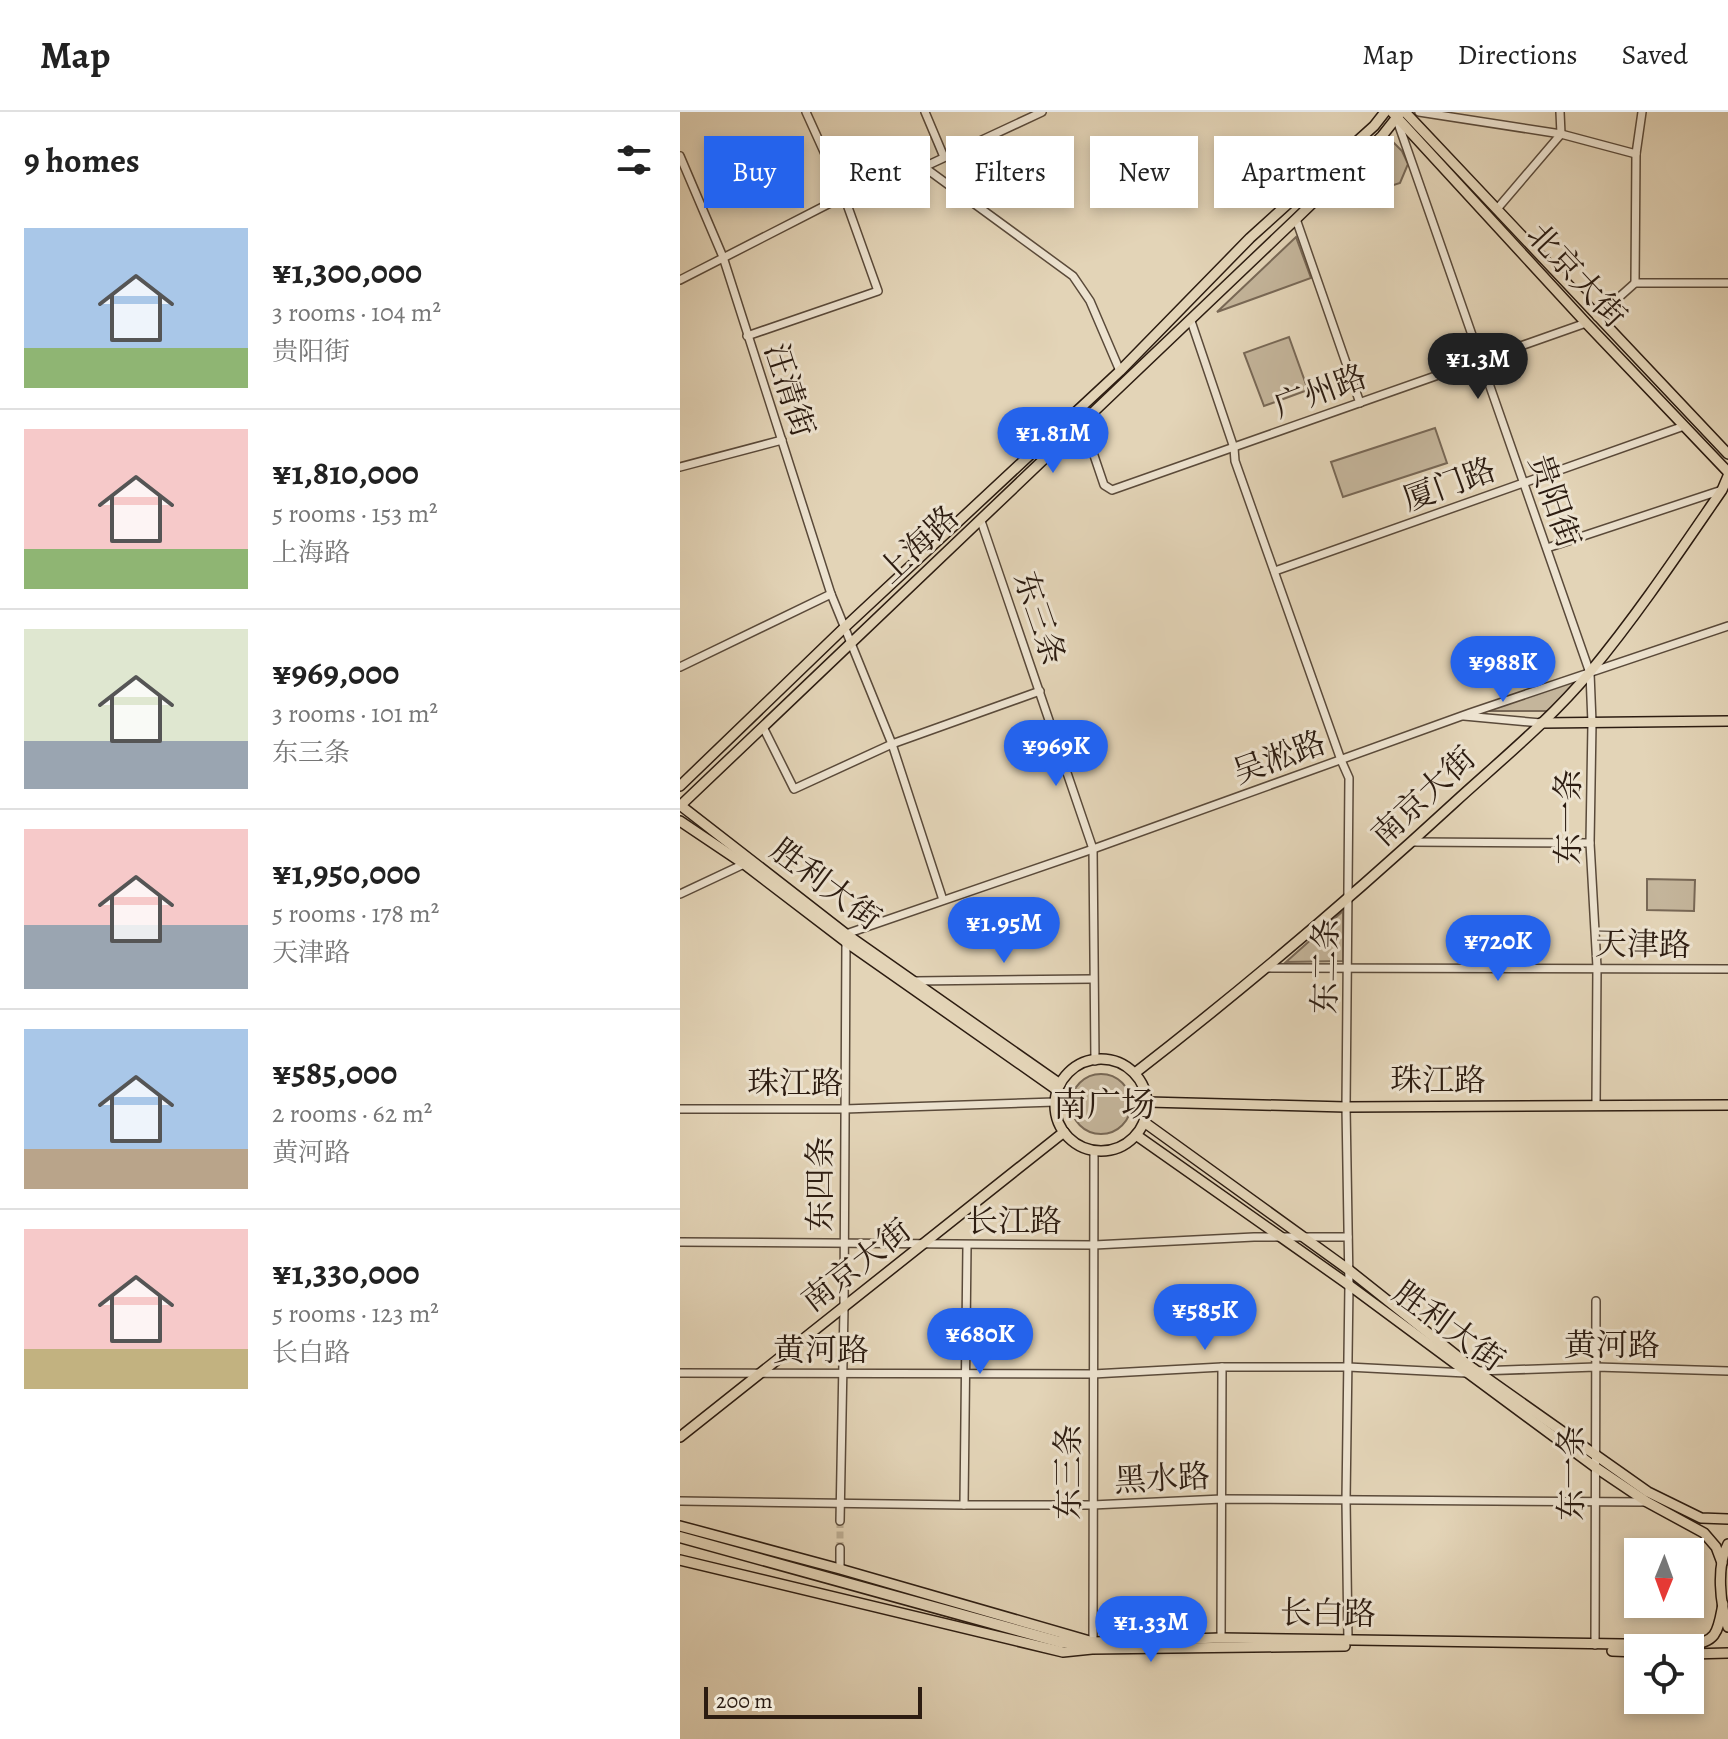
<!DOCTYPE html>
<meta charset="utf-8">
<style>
body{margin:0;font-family:Alegreya,"Noto Serif SC",serif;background:#f2f2f2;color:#222;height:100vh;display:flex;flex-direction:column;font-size:30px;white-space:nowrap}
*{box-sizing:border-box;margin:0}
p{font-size:26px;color:#767676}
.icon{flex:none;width:44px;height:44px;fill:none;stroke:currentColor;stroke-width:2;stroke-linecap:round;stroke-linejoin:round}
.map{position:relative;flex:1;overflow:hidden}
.panel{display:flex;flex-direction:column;background:#fff;width:680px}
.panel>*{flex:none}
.top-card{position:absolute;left:24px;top:24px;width:760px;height:72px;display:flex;gap:16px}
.needle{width:52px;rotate:181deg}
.buttons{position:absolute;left:944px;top:1426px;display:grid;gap:16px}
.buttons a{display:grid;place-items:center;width:80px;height:80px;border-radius:0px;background:#fff;box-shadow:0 4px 12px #0003;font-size:40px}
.scale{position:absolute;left:24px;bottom:20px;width:218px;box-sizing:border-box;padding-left:8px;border:4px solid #2c1c11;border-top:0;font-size:22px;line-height:28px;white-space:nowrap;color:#2c1c11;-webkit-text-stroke:6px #ede3d0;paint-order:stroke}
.price{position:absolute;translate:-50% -68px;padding:0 18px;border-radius:28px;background:#2563eb;color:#fff;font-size:26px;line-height:52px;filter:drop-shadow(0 2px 4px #0008)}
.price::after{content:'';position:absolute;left:50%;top:48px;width:24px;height:18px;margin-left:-12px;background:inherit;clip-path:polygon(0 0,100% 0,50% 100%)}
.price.selected{background:#222;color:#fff}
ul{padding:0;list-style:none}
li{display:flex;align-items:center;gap:24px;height:200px;padding:0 24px}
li+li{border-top:2px solid #e0e0e0}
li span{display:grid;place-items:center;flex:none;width:224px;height:160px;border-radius:0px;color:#555}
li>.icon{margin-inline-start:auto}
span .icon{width:96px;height:96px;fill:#fffc;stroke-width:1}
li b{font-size:34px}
h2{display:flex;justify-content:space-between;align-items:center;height:96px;padding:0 24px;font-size:34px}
.pill{padding:0 28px;border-radius:0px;background:#fff;box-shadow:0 4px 12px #0003;font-size:28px;line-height:72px}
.pill.selected{background:#2563eb;color:#fff}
header{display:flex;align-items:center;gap:48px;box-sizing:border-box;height:112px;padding:0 40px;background:#fff;border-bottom:2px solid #e0e0e0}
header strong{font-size:38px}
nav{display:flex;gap:44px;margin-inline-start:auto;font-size:28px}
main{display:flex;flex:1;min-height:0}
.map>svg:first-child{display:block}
.green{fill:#c4b59b;stroke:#786856;stroke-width:2}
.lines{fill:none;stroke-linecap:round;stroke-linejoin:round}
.minor-tunnel{stroke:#beaf96;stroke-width:7;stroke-dasharray:7 3.5;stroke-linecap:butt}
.minor-casing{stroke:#5a4a3a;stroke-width:10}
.major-casing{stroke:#2c1c11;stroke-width:12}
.highway-casing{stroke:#2c1c11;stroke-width:13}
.minor{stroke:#ede3d0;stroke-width:7}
.major{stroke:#e3d4b7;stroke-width:9}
.highway{stroke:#e3d4b7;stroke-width:10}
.labels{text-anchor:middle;stroke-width:6;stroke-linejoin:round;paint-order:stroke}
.street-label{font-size:32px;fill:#2c1c11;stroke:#ede3d0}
.neighbourhood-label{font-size:34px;fill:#2c1c11;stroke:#ede3d0}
</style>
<header>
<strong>Map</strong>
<nav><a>Map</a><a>Directions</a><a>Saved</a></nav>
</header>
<main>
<section class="panel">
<h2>9 homes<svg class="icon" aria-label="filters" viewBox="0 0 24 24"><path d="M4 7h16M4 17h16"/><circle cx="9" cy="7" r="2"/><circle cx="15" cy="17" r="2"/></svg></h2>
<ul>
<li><span style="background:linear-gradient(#a9c7e8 75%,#8fb573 0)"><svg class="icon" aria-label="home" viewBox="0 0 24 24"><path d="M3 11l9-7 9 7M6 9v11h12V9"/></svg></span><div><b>¥1,300,000</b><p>3 rooms · 104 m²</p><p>贵阳街</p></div></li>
<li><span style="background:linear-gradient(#f6c9c9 75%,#8fb573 0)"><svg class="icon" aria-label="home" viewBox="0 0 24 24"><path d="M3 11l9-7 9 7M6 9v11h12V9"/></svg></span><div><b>¥1,810,000</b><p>5 rooms · 153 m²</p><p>上海路</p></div></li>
<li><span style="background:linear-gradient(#dfe7d0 70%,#9aa5b1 0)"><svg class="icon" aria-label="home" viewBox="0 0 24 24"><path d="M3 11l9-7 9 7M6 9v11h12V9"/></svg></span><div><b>¥969,000</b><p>3 rooms · 101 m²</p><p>东三条</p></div></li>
<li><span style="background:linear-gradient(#f6c9c9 60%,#9aa5b1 0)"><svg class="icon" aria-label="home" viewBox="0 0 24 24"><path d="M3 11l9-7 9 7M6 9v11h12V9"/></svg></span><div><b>¥1,950,000</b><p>5 rooms · 178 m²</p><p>天津路</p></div></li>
<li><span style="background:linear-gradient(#a9c7e8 75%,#b9a48a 0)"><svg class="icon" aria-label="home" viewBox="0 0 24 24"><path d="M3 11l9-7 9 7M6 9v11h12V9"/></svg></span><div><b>¥585,000</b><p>2 rooms · 62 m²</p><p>黄河路</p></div></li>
<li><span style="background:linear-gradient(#f6c9c9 75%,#c2b280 0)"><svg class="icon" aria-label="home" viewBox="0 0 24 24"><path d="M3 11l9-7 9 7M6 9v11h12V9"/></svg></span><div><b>¥1,330,000</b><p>5 rooms · 123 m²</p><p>长白路</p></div></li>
</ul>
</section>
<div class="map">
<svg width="1048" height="1627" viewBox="0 0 1048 1627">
<rect width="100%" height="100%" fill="#e3d4b7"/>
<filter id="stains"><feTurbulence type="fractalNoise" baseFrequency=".0025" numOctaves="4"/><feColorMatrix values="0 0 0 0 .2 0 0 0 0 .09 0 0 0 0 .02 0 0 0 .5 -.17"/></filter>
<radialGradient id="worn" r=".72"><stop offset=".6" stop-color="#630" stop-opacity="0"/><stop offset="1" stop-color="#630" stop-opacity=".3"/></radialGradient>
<g class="green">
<polygon points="712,29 722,39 728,52 720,71 698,78 684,55"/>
<polygon points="616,125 631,166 537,200"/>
<polygon points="609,225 628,278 584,294 564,241"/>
<polygon points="755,316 767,351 663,385 651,350"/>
<polygon points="906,563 869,599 806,599"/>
<polygon points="967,767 1015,768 1014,799 967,798"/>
<polygon points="663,799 663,849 606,850"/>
<circle cx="421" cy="992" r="30"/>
</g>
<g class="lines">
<polyline class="minor-tunnel" points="160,1409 160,1436"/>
<defs>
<g id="minor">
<polyline points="245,0 264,45"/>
<polyline points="739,0 881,22 956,42"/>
<polyline points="717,8 910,561 912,611 910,731 917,855 916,993"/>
<polyline points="0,44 43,145 151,482 212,632 263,788"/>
<polyline points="244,55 393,164 410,189 440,259"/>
<polyline points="817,97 881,22 880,0"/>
<polyline points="616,107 680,291"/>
<polyline points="0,168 164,84 244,55 362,0"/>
<polyline points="955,171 956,42 962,0"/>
<polyline points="917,205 955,171 1048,171"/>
<polyline points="511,209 554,336 555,349 661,648 669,666 666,995 669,1173 666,1388 668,1528"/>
<polyline points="67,224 198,179 164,84 126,0"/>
<polyline points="403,311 424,373 432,378 906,211"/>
<polyline points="0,355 102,328"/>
<polyline points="301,409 413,737 415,949"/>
<polyline points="867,436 1042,378"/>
<polyline points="595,459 1004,314"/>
<polyline points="0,555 151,482"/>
<polyline points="784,604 861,611"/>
<polyline points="83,615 114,677 212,632 360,579"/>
<polyline points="732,730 910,731"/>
<polyline points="0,782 64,752"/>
<polyline points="166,822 413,737 790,601 1048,514"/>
<polyline points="589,856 1048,857"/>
<polyline points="235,869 413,867"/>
<polyline points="0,997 164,997 375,990"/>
<polyline points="0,1130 414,1133 574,1125 668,1125"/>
<polyline points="798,1259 916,1255 1048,1259"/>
<polyline points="0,1261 413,1262 542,1255 668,1255 786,1261"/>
<polyline points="0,1389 284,1393 412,1393 542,1387 966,1390"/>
<polyline points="284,1393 287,1134"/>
<polyline points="160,1409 164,1196 166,830"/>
<polyline points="160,1457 160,1436"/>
<polyline points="541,1526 542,1255"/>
<polyline points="413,1533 414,1039"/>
<polyline points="915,1533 916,1189"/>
</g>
<g id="major">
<polyline points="712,0 906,211 1048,360"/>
<polyline points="725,0 1048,342"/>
<polyline points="861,611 1048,609"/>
<polyline points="0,674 165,515 440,259 570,126 694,14 705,0"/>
<polyline points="0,693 166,822 380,972"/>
<polyline points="0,694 616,107 702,24 721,0"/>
<polyline points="0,709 64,752 166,830 377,978"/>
<circle cx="421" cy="993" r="46"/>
<path d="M455,961C566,875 672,785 775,690C821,648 871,607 910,560C958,502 1000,439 1042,378L1048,364"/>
<polyline points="468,990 666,995 1048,993"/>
<polyline points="464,1010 669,1158 791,1255 968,1380 1021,1406 1048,1407"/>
<polyline points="456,1023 669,1173 915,1355 967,1390 1024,1421 1036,1435 1042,1451"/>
<polyline points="0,1325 384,1020"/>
<path d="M0,1414L160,1457L413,1530L541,1526L1008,1533C1038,1531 1038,1518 1043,1492"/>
<path d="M1048,1432C1036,1454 1040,1492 1048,1515"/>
<polyline points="0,1448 383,1540 412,1537 665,1534"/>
<polyline points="932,1539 958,1540"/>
<polyline points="1010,1542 1048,1541"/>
</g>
<polyline id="highway" points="0,1425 380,1530 413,1530"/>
</defs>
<use href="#minor" class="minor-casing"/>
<use href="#major" class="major-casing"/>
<use href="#highway" class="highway-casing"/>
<use href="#minor" class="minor"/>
<use href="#major" class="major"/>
<use href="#highway" class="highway"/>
</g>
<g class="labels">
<g class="street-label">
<text transform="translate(897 163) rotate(47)" y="11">北京大街</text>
<text transform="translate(110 278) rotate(72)" y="11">汪清街</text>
<text transform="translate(640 279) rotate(-20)" y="11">广州路</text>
<text transform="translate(769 372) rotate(-20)" y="11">厦门路</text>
<text transform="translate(875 389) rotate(71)" y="11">贵阳街</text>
<text transform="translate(238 432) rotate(-43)" y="11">上海路</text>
<text transform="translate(360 506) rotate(71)" y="11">东三条</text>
<text transform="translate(599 645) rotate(-20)" y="11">吴淞路</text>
<text transform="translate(743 684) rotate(-43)" y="11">南京大街</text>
<text transform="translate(888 705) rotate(-90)" y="11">东一条</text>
<text transform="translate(146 772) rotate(37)" y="11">胜利大街</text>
<text transform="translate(963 832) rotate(1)" y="11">天津路</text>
<text transform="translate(645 854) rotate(-89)" y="11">东二条</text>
<text x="758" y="979">珠江路</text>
<text x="115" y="982">珠江路</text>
<text transform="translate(140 1072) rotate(-90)" y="11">东四条</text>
<text x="334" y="1120">长江路</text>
<text transform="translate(176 1153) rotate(-38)" y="11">南京大街</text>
<text transform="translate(769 1214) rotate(36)" y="11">胜利大街</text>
<text x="932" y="1244">黄河路</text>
<text x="141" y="1249">黄河路</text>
<text transform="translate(388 1360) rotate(-90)" y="11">东三条</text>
<text transform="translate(891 1361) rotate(-90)" y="11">东一条</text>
<text transform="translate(482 1366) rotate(-3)" y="11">黑水路</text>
<text transform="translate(648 1501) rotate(1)" y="11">长白路</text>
</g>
<g class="neighbourhood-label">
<text x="424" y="1004">南广场</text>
</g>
</g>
<rect width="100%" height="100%" filter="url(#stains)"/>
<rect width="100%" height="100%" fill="url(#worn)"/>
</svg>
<div class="buttons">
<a><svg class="needle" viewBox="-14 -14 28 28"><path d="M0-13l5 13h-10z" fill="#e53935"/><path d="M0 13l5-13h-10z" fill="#767676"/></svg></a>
<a><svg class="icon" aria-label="locate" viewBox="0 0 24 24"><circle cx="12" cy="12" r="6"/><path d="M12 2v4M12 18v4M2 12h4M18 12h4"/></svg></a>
</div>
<div class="scale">200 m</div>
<b class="price selected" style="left:798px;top:289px">¥1.3M</b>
<b class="price" style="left:373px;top:363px">¥1.81M</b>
<b class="price" style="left:823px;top:592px">¥988K</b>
<b class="price" style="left:376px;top:676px">¥969K</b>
<b class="price" style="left:324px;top:853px">¥1.95M</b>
<b class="price" style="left:818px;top:871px">¥720K</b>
<b class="price" style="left:525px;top:1240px">¥585K</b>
<b class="price" style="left:300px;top:1264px">¥680K</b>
<b class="price" style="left:471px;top:1552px">¥1.33M</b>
<div class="top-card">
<a class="pill selected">Buy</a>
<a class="pill">Rent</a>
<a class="pill">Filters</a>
<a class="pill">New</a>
<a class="pill">Apartment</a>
</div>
</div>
</main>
